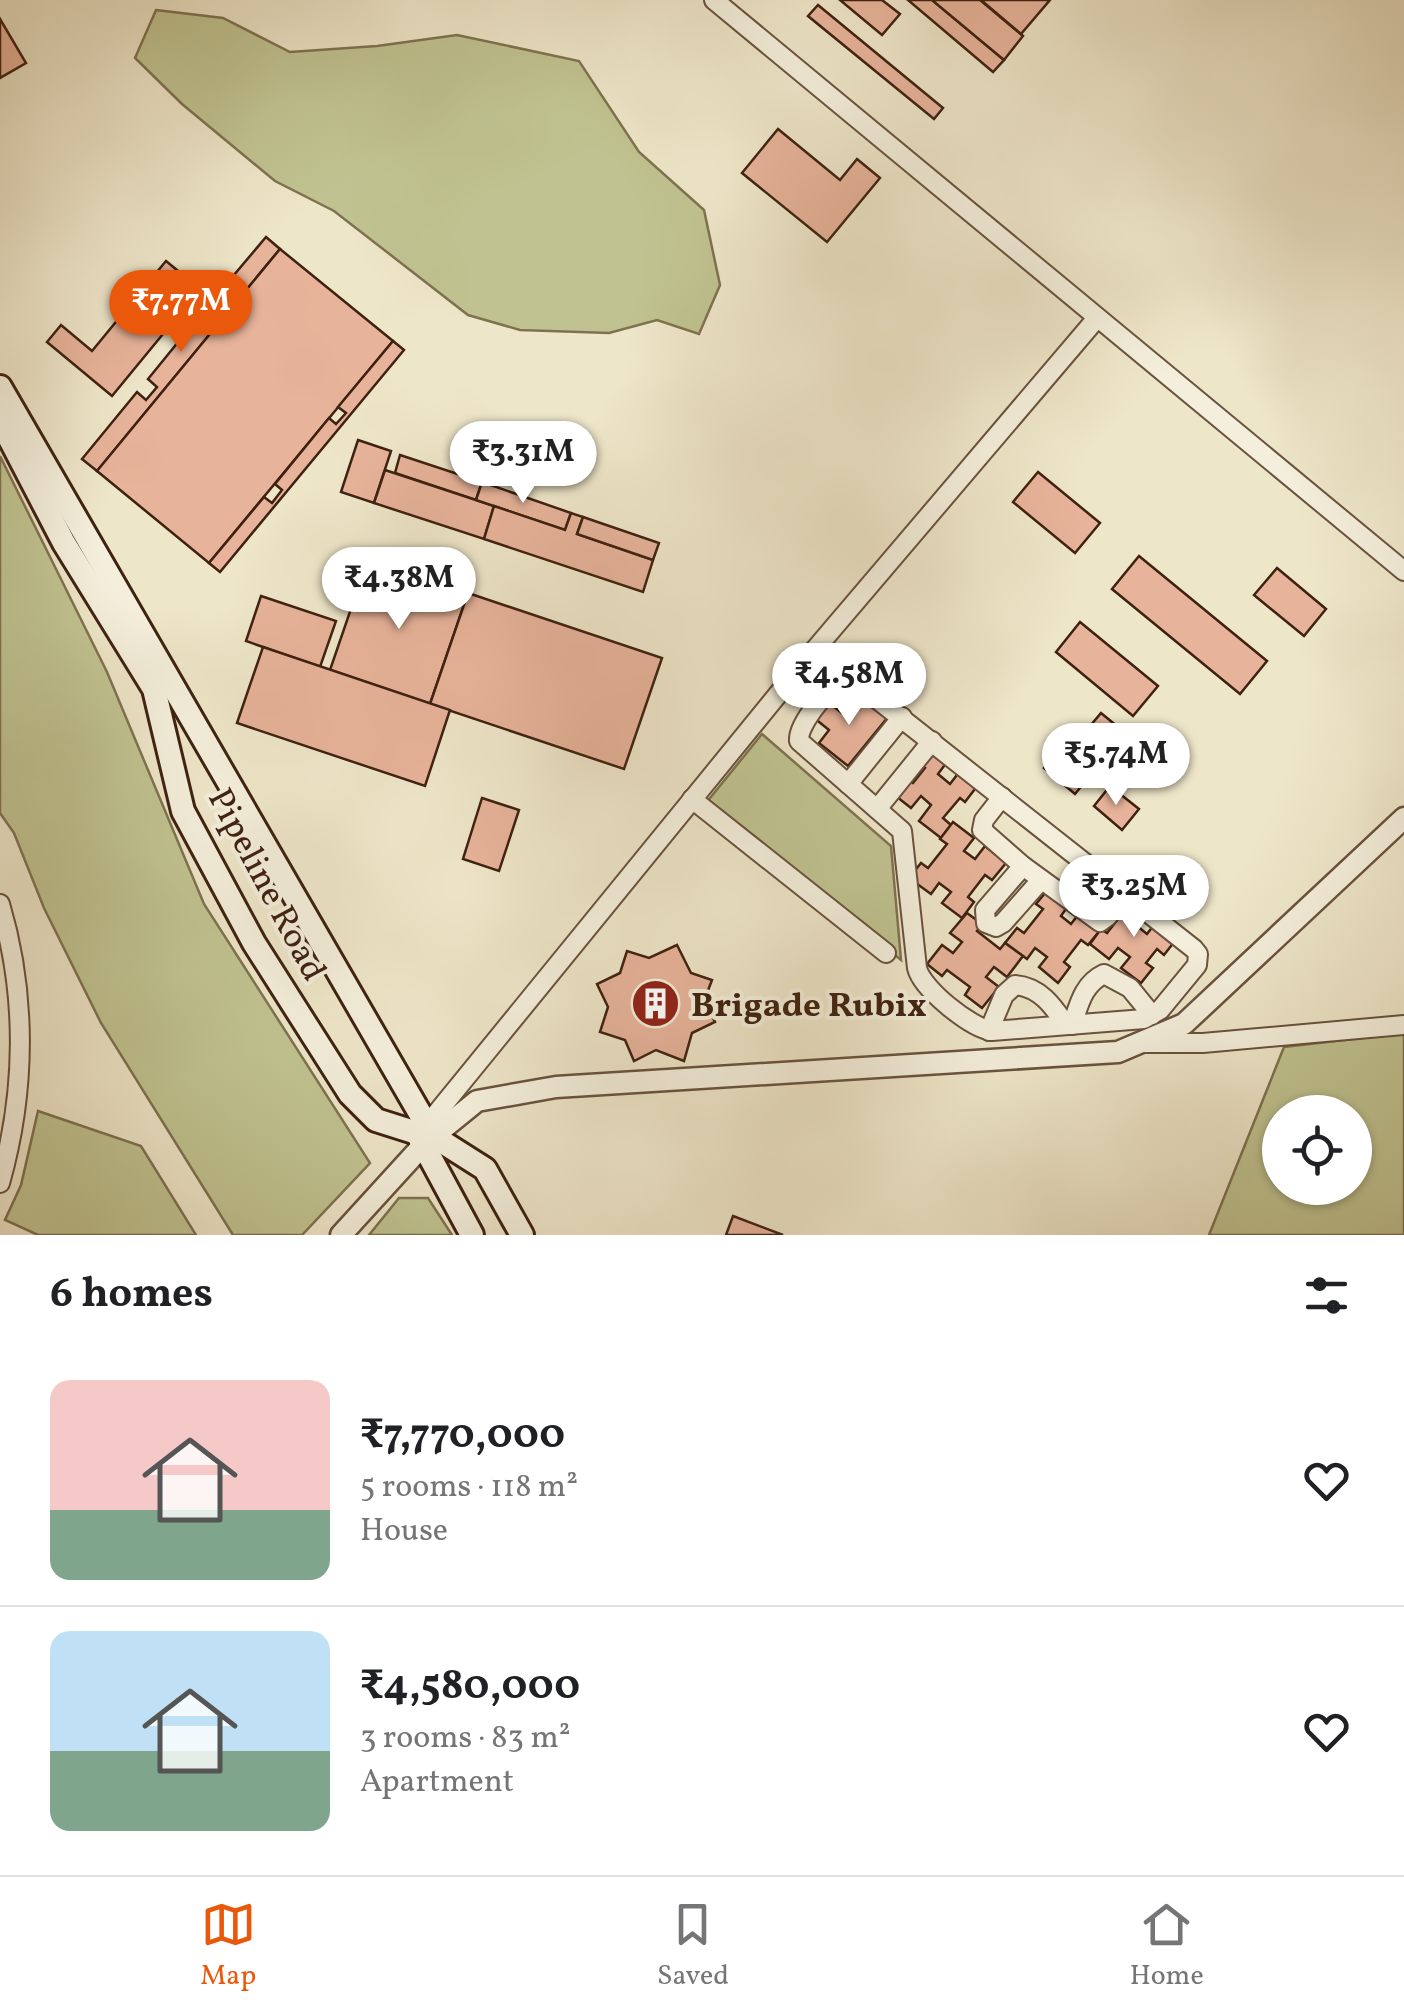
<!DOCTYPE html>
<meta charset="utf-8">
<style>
body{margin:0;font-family:Vollkorn,serif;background:#f2f2f2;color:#202124;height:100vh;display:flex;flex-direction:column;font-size:38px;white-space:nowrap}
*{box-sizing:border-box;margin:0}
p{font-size:32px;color:#757577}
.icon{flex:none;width:55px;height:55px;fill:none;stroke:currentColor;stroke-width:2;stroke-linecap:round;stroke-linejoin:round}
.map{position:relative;height:1235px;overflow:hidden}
.side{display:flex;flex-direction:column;background:#fff;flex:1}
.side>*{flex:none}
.buttons{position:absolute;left:1262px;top:1095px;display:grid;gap:20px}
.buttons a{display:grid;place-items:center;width:110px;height:110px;border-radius:50%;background:#fff;box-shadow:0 2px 8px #0004;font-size:50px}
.price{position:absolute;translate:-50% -85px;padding:0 22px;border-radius:35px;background:#fff;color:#222;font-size:32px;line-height:65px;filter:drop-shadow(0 2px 5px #0008)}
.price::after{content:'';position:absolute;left:50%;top:60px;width:30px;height:22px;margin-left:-15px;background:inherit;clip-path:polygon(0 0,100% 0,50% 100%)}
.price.current{background:#ea580c;color:#fff}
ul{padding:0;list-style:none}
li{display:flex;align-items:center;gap:30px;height:250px;padding:0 50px}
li+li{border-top:2px solid #e0e0e0}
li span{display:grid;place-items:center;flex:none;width:280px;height:200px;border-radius:20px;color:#555}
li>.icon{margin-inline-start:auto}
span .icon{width:120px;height:120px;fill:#fffc;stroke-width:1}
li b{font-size:42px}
h2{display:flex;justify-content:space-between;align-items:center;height:120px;padding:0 50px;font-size:42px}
.dock{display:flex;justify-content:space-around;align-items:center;height:140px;border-top:2px solid #e0e0e0;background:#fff;font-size:28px;color:#757577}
.dock a{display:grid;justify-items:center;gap:5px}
.dock .current{color:#ea580c}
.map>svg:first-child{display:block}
.green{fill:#c0c391;stroke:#7f7250;stroke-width:2.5;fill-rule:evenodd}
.building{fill:#e7b39a;stroke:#3e2110;stroke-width:2.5}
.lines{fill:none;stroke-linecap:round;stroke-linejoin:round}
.minor-casing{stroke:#6a523e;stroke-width:22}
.tertiary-casing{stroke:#6a523e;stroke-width:25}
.secondary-casing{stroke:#3e2110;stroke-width:28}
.minor{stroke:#f4efdc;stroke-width:18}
.tertiary{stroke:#f4efdc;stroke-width:20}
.secondary{stroke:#f4efdc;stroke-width:22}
.labels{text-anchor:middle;stroke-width:8;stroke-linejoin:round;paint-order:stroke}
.street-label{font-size:35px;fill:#3e2110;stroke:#f4efdc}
.poi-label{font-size:35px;font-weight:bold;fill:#3e2110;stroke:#f4efdc;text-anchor:start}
</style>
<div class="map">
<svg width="1404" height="1235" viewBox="0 0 1404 1235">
<rect width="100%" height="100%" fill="#eee6c9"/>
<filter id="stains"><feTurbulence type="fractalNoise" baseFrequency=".002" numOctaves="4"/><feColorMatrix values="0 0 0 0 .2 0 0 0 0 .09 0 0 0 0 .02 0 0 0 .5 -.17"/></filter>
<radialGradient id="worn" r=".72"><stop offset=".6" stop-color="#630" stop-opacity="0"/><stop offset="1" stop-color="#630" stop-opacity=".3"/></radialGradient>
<g class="green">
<polygon points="156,10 223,18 290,52 377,46 457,35 579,61 639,152 704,210 720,285 699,334 657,320 609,333 520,330 468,315 334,211 275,181 182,104 135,58"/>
<polygon points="0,456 107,672 204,904 370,1163 302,1235 233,1235 101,1023 44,908 14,833 0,813"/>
<polygon points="762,734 891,846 901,960 706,803"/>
<path d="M1404,1033V1235H1209L1284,1047ZM1280,1112H1355V1188H1280Z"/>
<polygon points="38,1111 141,1146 196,1235 38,1235 5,1220 21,1185"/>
<polygon points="399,1198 428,1198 452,1235 369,1235"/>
</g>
<g class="building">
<polygon points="840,0 882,0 900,14 882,35"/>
<polygon points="908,0 932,0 1004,60 993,72"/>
<polygon points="932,0 980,0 1023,36 1004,60"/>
<polygon points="981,0 1050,0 1021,34"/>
<polygon points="818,5 943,108 934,119 808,16"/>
<polygon points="0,19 26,63 0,78"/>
<polygon points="778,129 840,180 857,159 880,178 827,242 742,173"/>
<polygon points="266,237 280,249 97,471 82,459 137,392 146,400 157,387 148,379 201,314 211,322 222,309 212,301"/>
<polygon points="280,249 393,341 209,563 97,471"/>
<polygon points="166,261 200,289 112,396 47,342 61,325 92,351"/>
<polygon points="393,341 404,350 220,572 209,563 264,497 272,503 282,490 275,484 329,418 336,424 346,413 338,407"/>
<polygon points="358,440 391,451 374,503 341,492"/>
<polygon points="400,455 482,482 476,500 395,473"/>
<polygon points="385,470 494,506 484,539 374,503"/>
<polygon points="1038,472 1100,523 1075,553 1013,502"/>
<polygon points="482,482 571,513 565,530 476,500"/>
<polygon points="494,506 565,530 571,513 583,517 577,534 653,560 643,592 484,539"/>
<polygon points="583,517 659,543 653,560 577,534"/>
<polygon points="1139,556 1267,661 1240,694 1112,589"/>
<polygon points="368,559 468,593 430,704 330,670"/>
<polygon points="1277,568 1326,609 1304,636 1254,595"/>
<polygon points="468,593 662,658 624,769 430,704"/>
<polygon points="261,596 336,621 320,667 246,641"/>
<polygon points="1080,622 1158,686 1133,716 1056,652"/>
<polygon points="263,647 450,710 425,786 237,723"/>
<polygon points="859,694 888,717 848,766 819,743 829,730 813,717 827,701 843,714"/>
<polygon points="1101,713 1124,732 1103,756 1080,738"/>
<polygon points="1062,746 1093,772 1075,794 1044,768"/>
<polygon points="930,747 947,762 938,774 950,784 960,771 978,785 965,802 960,798 943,818 951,825 941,838 919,821 931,805 921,796 911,808 892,793 905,776 913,783 925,768 918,762"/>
<polygon points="1110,786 1139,809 1122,830 1094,806"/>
<polygon points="482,798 519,810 499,871 463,859"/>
<polygon points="953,822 974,838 964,851 975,859 985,846 1006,863 992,880 985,875 968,897 974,902 962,918 942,903 951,892 939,883 931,894 909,878 921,863 928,868 947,844 940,839"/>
<polygon points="1050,887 1070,903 1061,916 1071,924 1081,911 1102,928 1088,945 1081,940 1064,962 1070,967 1058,983 1039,967 1047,957 1035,948 1027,959 1005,943 1017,928 1024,933 1043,909 1036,904"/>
<polygon points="1125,896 1146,913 1136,925 1147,934 1157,921 1178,937 1164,955 1157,949 1146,963 1153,968 1141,983 1121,968 1130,957 1118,948 1109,959 1090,944 1101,929 1107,933 1118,919 1112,914"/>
<polygon points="967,913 982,924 977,931 1000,949 1005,943 1023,956 1007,977 994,967 986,977 999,987 982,1008 965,995 970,987 947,970 942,976 927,964 942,945 953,953 962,942 950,933"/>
<polygon points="677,945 691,973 712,980 704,1001 715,1022 692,1033 684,1061 656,1050 634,1061 625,1040 600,1032 608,1007 597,984 620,973 627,951 649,958"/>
<polygon points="733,1216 783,1235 726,1235"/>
</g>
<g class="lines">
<defs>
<g id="minor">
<polyline points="714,0 1404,571"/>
<path d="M849,677L1194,949L1198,954L1197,965L1160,1010L1144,1019L992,1031C971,1028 922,989 917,968L902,831L799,741C797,724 833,681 849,677Z"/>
<polyline points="848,784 902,717"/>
<polyline points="1002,797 984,820 982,830 1023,866 1100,922 1108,916 1124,894"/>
<polyline points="692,799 886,953"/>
<polyline points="877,809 932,741"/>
<polyline points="1023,866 985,910 986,923 996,927 1003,923 1041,880"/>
<path d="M0,904C27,995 26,1091 0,1183"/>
<path d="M1072,1025C1079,1005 1083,984 1104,974L1130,988L1152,1015"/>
<path d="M989,1031L1004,995L1015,985C1040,987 1053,1006 1066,1025"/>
<polyline points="1145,1043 1203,1043 1404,1025"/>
<polyline points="427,1125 806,660 1097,318"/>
</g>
<polyline id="tertiary" points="341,1235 424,1144 477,1101 556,1087 1118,1052 1184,1024 1404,818"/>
<g id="secondary">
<polyline points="0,387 433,1136 485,1169 522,1235"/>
<polyline points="0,420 64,543 154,689 183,811 254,943 350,1094 376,1120 417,1133 472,1235"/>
</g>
</defs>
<use href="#minor" class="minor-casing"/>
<use href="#tertiary" class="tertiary-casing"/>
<use href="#secondary" class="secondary-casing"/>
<use href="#minor" class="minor"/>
<use href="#tertiary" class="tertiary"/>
<use href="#secondary" class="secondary"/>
</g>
<defs>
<symbol id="building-disc" viewBox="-11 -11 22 22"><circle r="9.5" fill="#8f2418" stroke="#f4efdc"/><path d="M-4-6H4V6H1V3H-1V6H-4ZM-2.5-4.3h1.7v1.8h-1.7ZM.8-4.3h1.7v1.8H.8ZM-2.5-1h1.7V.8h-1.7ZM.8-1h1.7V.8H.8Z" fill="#fff"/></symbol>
</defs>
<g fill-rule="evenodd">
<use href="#building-disc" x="628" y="976" width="55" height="55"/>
</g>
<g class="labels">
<g class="street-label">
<text transform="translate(268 884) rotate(62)" y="12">Pipeline Road</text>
</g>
<g class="poi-label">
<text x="691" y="1016">Brigade Rubix</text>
</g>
</g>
<rect width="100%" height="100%" filter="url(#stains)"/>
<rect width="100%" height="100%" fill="url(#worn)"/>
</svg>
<div class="buttons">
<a><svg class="icon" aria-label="locate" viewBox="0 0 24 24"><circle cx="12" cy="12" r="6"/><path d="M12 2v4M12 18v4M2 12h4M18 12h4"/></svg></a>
</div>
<b class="price current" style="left:181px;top:355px">₹7.77M</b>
<b class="price" style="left:523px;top:506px">₹3.31M</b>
<b class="price" style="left:399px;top:632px">₹4.38M</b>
<b class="price" style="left:849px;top:728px">₹4.58M</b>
<b class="price" style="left:1116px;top:808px">₹5.74M</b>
<b class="price" style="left:1134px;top:940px">₹3.25M</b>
</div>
<section class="side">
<h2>6 homes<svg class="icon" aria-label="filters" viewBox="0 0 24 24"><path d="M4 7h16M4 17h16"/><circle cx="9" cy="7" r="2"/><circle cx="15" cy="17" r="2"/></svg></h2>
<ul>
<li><span style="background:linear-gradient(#f6c9c9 65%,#7fa58c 0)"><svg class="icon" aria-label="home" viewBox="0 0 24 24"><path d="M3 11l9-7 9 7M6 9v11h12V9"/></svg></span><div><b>₹7,770,000</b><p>5 rooms · 118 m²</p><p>House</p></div><svg class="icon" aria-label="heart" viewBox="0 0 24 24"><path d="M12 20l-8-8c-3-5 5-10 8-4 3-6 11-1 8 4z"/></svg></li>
<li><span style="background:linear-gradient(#bfe0f5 60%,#7fa58c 0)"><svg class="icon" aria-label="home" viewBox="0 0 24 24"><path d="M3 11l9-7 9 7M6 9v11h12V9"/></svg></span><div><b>₹4,580,000</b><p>3 rooms · 83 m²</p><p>Apartment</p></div><svg class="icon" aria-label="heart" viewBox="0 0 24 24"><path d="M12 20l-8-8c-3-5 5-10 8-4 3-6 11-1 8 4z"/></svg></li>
</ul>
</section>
<nav class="dock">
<a class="current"><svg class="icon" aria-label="map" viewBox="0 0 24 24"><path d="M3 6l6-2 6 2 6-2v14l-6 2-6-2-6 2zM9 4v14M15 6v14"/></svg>Map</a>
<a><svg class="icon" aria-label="saved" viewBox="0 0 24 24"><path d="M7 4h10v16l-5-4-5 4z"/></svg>Saved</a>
<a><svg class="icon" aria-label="home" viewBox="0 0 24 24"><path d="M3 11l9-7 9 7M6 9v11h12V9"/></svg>Home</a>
</nav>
